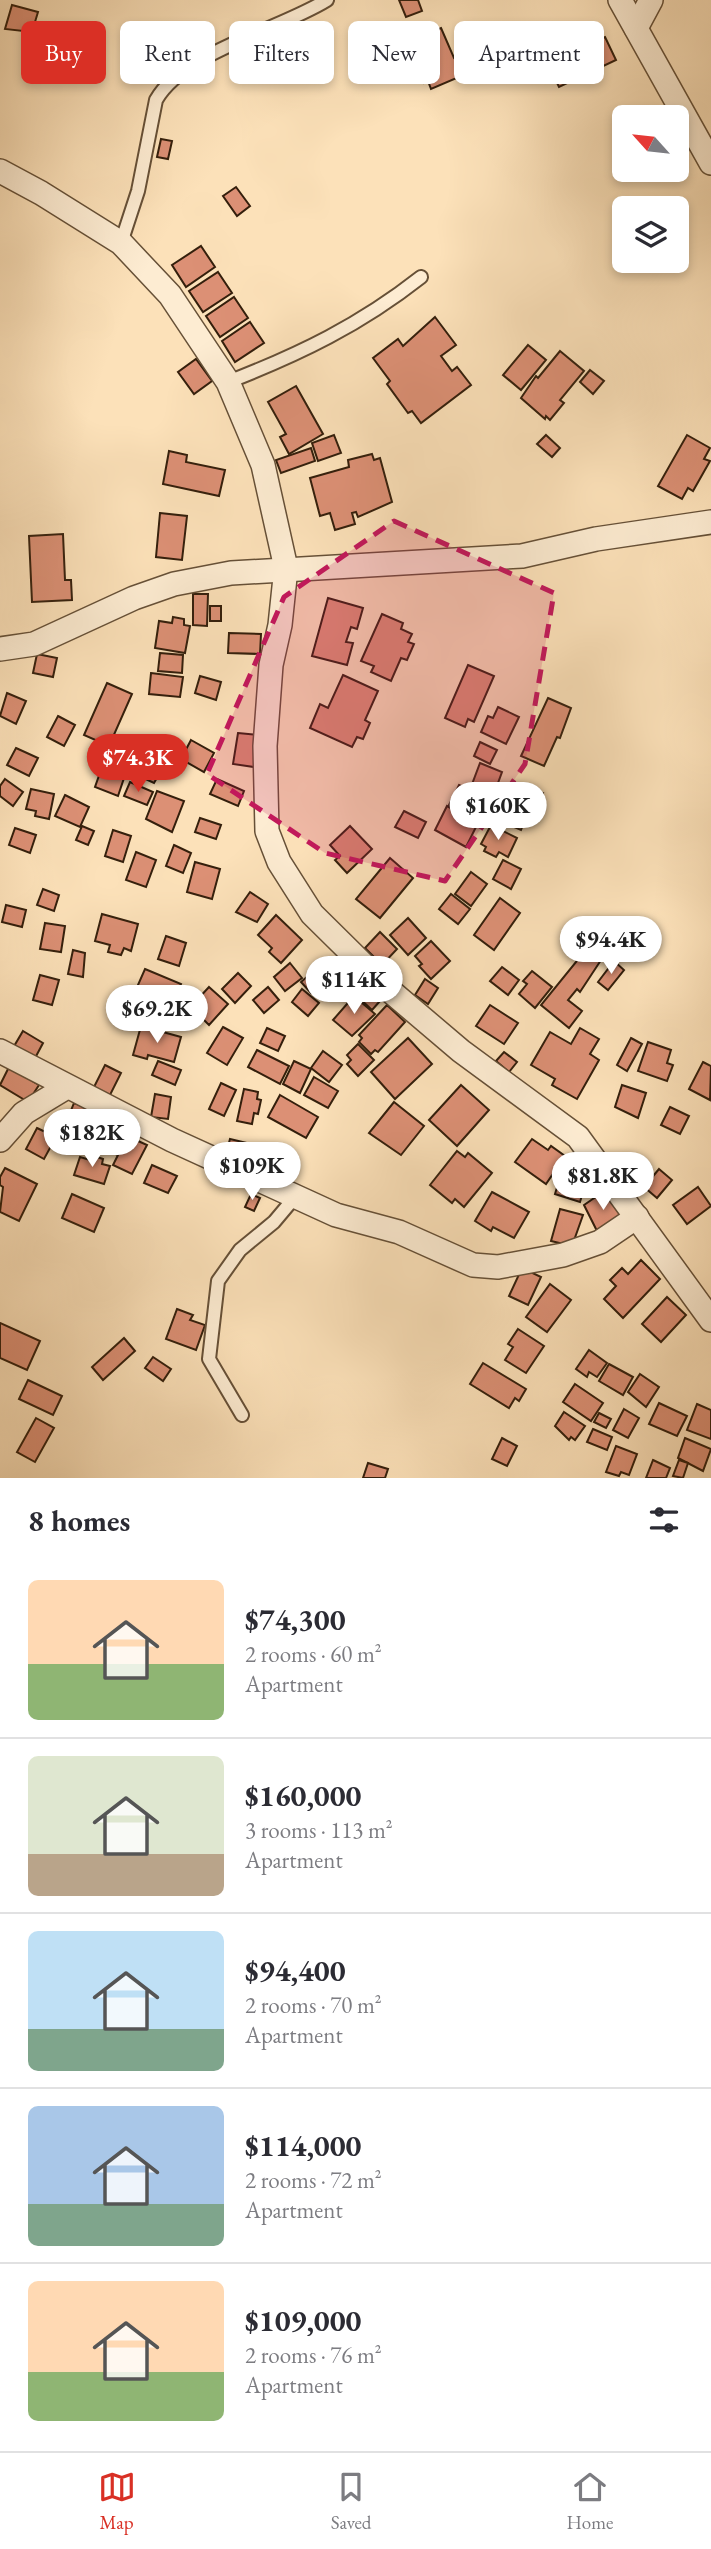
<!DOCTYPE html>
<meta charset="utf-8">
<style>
body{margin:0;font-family:"EB Garamond",serif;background:#f2f2f3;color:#2b2b33;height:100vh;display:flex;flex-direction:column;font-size:26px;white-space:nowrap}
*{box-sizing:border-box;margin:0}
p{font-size:23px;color:#7c7c81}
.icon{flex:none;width:38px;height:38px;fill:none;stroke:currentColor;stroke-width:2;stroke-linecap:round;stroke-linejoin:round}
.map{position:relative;height:1478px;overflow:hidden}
.drawer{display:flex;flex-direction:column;background:#fff;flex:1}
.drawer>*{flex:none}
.hud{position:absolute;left:21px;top:21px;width:670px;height:63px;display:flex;gap:14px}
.needle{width:46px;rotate:297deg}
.fabs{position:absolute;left:612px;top:105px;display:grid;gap:14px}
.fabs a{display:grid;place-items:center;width:77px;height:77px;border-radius:10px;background:#fff;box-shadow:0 4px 10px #0003;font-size:35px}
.price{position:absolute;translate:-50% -60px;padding:0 16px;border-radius:24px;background:#fff;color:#222;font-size:23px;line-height:46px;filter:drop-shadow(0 2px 4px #0008)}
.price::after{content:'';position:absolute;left:50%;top:42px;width:21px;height:16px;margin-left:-10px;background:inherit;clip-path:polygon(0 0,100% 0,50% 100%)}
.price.active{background:#d93025;color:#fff}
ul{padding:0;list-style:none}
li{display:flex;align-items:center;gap:21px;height:175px;padding:0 28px}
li+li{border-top:2px solid #e1e1e2}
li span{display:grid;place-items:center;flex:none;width:196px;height:140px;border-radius:10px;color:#555}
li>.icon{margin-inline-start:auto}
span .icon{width:84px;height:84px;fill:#fffc;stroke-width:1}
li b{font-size:30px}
h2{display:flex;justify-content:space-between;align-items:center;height:84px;padding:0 28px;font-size:30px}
.chip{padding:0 24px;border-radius:10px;background:#fff;box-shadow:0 4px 10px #0003;font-size:24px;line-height:63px}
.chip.active{background:#d93025;color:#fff}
.dock{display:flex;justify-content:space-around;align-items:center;height:98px;border-top:2px solid #e1e1e2;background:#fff;font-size:19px;color:#7c7c81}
.dock a{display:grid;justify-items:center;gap:4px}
.dock .active{color:#d93025}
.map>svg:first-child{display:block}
.building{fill:#dc9075;stroke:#341f0c;stroke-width:2}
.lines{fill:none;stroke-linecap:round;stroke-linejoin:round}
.service-casing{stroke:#665037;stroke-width:16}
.minor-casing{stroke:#665037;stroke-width:26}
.service{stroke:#fdecd2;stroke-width:12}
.minor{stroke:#fdecd2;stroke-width:23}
.marked{fill:#c2185b;fill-opacity:0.2;stroke:#c2185b;stroke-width:5;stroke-dasharray:14 9;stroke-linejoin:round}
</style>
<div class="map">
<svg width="711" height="1478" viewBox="0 0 711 1478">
<rect width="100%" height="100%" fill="#fce1b9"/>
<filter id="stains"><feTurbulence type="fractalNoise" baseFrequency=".00286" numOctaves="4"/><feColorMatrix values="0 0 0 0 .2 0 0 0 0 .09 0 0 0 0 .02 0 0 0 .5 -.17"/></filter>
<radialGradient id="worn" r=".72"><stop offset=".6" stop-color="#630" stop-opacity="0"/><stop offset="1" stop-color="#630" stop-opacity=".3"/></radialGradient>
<g class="building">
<polygon points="399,0 418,0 422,11 406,17"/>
<polygon points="12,5 38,12 32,32 5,29"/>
<polygon points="441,28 454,58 458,56 466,74 431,89 428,81 424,83 417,67 421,65 411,41"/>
<polygon points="605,37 616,60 559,87 548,64"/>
<polygon points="161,139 172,141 168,159 157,157"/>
<polygon points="236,187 250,206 237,216 223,196"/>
<polygon points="201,246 215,267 186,287 172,265"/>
<polygon points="218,272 232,293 203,312 189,291"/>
<polygon points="234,297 248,318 220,337 206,316"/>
<polygon points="435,317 456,345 441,356 452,371 457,367 471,385 421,423 412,411 408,413 387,384 390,381 373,358 398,339 403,346"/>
<polygon points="250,322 264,343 235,362 222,341"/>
<polygon points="528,345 546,360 521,390 503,375"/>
<polygon points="560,351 584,371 560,400 564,403 550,420 546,416 545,419 521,398 536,376 538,378"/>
<polygon points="196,359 212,381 194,394 178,372"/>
<polygon points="590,370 604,381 593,394 580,382"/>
<polygon points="296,386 323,434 289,454 280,437 286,434 268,402"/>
<polygon points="334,435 341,453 318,461 312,443"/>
<polygon points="546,435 560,448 552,457 537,444"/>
<polygon points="687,435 710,448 704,459 710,461 693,491 688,488 682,499 658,486"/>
<polygon points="311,448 315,461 281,473 276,460"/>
<polygon points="169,451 187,455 186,462 225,470 219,496 163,484"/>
<polygon points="372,454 374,460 380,458 392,502 358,517 356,512 352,513 355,524 335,530 330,513 320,516 310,478 349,467 348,460"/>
<polygon points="160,513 187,516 182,560 156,557"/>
<polygon points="63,534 65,580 71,580 72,600 32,602 29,536"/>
<polygon points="193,594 208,594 207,626 193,625"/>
<polygon points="328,598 363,608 357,629 351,627 346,642 353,643 347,665 312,656"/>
<rect x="210" y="606" width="11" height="15"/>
<polygon points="382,614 403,623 401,629 412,634 408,642 414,644 407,660 401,658 391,681 371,672 374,666 361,661"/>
<polygon points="173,617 184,619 184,625 190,626 185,653 155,648 159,621 172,623"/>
<polygon points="229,633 261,634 260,654 228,653"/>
<polygon points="160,653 183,655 182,673 158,671"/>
<polygon points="37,654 57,658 53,677 33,673"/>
<polygon points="468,665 494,676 474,722 468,719 465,727 445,718"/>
<polygon points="151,673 183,677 180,697 149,694"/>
<polygon points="343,675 378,691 365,720 370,723 363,739 357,737 352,747 310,728 320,704 328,708"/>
<polygon points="200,676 221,682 216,700 195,693"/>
<polygon points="107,683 132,694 109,746 84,735"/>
<polygon points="7,693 26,701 16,724 0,716"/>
<polygon points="548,698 571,708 560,738 557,737 544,766 521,756"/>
<polygon points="498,707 519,717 506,744 481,732 488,716 493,718"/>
<polygon points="58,716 75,725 64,746 47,737"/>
<polygon points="238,733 258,735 254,767 233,764"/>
<polygon points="191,740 214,753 204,772 181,759"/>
<polygon points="480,742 497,750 490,764 474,756"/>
<polygon points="16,748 38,758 29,776 7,765"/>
<polygon points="152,750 167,757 161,778 158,776 154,783 139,776"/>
<polygon points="480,763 502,772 495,791 488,789 486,793 471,787"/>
<polygon points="101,770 124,778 118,796 95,787"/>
<polygon points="5,779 23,792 13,806 0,796 0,786"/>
<polygon points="217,779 244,791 238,806 210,794"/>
<polygon points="130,782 153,792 147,805 124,796"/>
<polygon points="513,783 543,793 535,815 506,804"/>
<polygon points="459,785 491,802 481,822 449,805"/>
<polygon points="31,789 54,794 49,819 35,816 36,811 26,809"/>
<polygon points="157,791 184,801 172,832 146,819"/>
<polygon points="65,795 89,807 80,827 55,816"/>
<polygon points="447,806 478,823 466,847 435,830"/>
<polygon points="508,809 526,817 521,830 502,822"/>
<polygon points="404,811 426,822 418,838 395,827"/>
<polygon points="200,818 221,825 216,839 195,832"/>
<polygon points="491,825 517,838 508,857 499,852 496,857 484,851 486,847 481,844"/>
<polygon points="82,826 94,831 88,845 76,840"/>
<polygon points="350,826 372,849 347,873 335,860 340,856 330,845"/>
<polygon points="15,828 36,835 30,853 9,845"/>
<polygon points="113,830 131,836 123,862 105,856"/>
<polygon points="174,845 191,853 183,873 166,866"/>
<polygon points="136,852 156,860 146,887 126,880"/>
<polygon points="390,858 413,878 380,918 356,899"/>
<polygon points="503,860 521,869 511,889 493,879"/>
<polygon points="195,862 220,869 212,899 187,892"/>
<polygon points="471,872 487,884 471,906 455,894"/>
<polygon points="43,889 59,895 54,911 37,905"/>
<polygon points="250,892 268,904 257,922 236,912"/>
<polygon points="451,894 470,909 458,924 439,909"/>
<polygon points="500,898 520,913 494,950 474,935"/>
<polygon points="6,905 26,910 22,927 2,922"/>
<polygon points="102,914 138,924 131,951 124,948 121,955 108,952 110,945 95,941"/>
<polygon points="276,915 302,940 281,963 269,952 272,948 258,935"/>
<polygon points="408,918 426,938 408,955 390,935"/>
<polygon points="45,923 65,926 61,952 40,949"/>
<polygon points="606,925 619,936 614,943 617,946 608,957 605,954 580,992 577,989 568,1000 582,1011 569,1028 541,1005"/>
<polygon points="380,932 397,949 382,965 365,948"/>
<polygon points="166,936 186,943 179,966 158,959"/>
<polygon points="431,941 450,961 431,979 419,966 422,964 415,956"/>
<polygon points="73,950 85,953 83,977 68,974"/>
<polygon points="338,956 354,976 340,988 323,968"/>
<polygon points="614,961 624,970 608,990 598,982"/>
<polygon points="290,963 302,978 285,991 274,977"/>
<polygon points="502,967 519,980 508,995 490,981"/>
<polygon points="317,968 325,976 311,993 301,982"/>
<polygon points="145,969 181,984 170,1010 134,994"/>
<polygon points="532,971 552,987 535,1008 519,994 527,984 523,981"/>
<polygon points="238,973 251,986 235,1003 222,989"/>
<polygon points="40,975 59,980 52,1005 33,1000"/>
<polygon points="425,979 438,988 428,1004 415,995"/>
<polygon points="209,987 228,1004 209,1025 194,1010 200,1003 197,1000"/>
<polygon points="268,987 279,1000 264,1013 253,1000"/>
<polygon points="364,987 380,1001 372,1010 357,996"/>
<polygon points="302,989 319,1003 308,1016 292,1002"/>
<polygon points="354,996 375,1014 352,1036 333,1020"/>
<polygon points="387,1005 405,1022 378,1052 375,1050 371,1054 359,1042 362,1038 359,1035"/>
<polygon points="490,1005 518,1023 504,1044 476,1026"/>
<polygon points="141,1026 181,1037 174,1062 148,1055 147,1059 133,1055"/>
<polygon points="223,1027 243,1038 227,1065 207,1053"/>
<polygon points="267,1028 285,1036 278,1051 260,1043"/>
<polygon points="580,1028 599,1039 590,1054 599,1060 577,1099 552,1085 555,1079 531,1065 550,1032 571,1044"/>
<polygon points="23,1031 43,1043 34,1060 13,1048"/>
<polygon points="408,1038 432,1064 395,1099 371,1072"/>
<polygon points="631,1038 642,1044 627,1071 617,1065"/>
<polygon points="648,1042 671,1050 667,1063 673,1065 667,1081 638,1071"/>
<polygon points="358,1044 374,1060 358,1076 347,1064 351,1060 347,1055"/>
<polygon points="257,1050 289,1066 280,1084 248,1067"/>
<polygon points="323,1051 342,1065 329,1082 311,1068"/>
<polygon points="504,1052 517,1062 509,1072 496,1061"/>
<polygon points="158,1061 181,1070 175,1085 152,1075"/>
<polygon points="294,1061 311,1069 300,1093 283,1084"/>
<polygon points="703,1062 711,1066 710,1100 689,1089"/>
<polygon points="105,1065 121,1073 110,1095 94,1087"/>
<polygon points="9,1067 39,1085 28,1102 0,1085"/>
<polygon points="314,1077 338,1091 328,1108 304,1095"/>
<polygon points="221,1083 236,1090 224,1116 209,1109"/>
<polygon points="461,1085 489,1110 457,1146 429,1120"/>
<polygon points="622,1085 646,1093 638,1118 615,1107"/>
<polygon points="244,1089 258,1092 257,1099 261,1100 258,1114 254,1113 252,1124 237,1121"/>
<polygon points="155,1094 171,1097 168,1119 151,1117"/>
<polygon points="280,1095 318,1117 306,1138 268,1117"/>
<polygon points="394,1102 424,1126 401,1155 369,1133"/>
<polygon points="74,1103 91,1109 83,1130 66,1123"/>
<polygon points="670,1107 689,1116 680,1134 661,1125"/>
<polygon points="95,1123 118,1135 109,1153 84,1145"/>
<polygon points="37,1128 56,1137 44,1159 26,1149"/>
<polygon points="127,1136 147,1145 132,1174 113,1165 118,1155 113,1153 120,1140 124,1142"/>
<polygon points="230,1139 251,1144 248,1156 227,1150"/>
<polygon points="532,1139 548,1150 551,1146 565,1156 546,1184 515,1162"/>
<polygon points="457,1151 465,1157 468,1153 492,1173 464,1207 455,1199 452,1203 430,1185"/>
<polygon points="91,1155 103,1159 102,1164 110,1166 104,1184 74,1175 80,1157 90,1160"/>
<polygon points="152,1165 177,1176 168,1193 144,1183"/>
<polygon points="5,1168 37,1184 19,1221 0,1212 3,1187 0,1185 0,1177"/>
<polygon points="659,1169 672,1180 657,1198 644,1187"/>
<polygon points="562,1171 583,1177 581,1184 585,1185 580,1202 555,1194"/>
<polygon points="698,1187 711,1206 687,1224 673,1205"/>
<polygon points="606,1190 624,1218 599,1235 584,1205"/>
<polygon points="492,1192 529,1212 514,1238 493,1227 491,1231 475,1221"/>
<polygon points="72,1194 104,1208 94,1232 62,1218"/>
<polygon points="251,1194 260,1198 254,1211 245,1207"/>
<polygon points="560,1209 583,1215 572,1246 551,1241"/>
<polygon points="641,1260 660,1279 623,1318 604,1299 616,1286 610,1280 622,1268 628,1274"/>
<polygon points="522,1268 541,1277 528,1305 509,1296"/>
<polygon points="550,1284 571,1300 547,1332 526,1317"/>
<polygon points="667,1297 686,1315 661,1342 642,1324"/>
<polygon points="177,1309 193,1315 190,1320 205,1325 196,1350 166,1339"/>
<polygon points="0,1323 40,1341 27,1370 0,1358"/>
<polygon points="518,1329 544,1346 526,1373 505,1360 513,1347 508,1344"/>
<polygon points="124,1338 135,1351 103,1380 92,1367"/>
<polygon points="589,1350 607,1363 597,1377 589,1372 587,1377 576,1369"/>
<polygon points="153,1357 171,1369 163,1381 145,1368"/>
<polygon points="483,1363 526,1389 519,1401 515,1398 509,1408 470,1384"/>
<polygon points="609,1364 633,1377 623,1395 599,1381"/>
<polygon points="640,1374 659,1387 646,1407 628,1392"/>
<polygon points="28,1380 62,1396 53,1415 19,1399"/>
<polygon points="575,1384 603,1403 591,1421 563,1402"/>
<polygon points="659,1403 687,1416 677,1436 649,1424"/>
<polygon points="697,1404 711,1410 711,1439 687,1430"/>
<polygon points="624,1409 639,1418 628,1438 613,1430"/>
<polygon points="564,1412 585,1426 575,1440 571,1437 569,1440 555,1426"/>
<polygon points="599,1413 611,1419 606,1428 594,1422"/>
<polygon points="36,1418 54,1428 35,1462 17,1452"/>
<polygon points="593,1429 612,1437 607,1450 587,1442"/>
<polygon points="502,1438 517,1446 507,1466 492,1459"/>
<polygon points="685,1438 711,1449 703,1471 678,1458"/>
<polygon points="616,1446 637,1454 629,1475 621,1472 619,1476 606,1472"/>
<polygon points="653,1460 670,1468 666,1478 646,1478"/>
<polygon points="679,1460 688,1463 683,1478 673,1476"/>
<polygon points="368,1463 388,1469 385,1478 363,1478"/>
</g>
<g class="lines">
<defs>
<g id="service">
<path d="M121,243L138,191L156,100C183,52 279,30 327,0"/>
<path d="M228,382C300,354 360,325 421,277"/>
<polyline points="242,1415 209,1359 218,1281 240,1250 274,1222 295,1197"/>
</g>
<g id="minor">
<polyline points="620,0 711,163"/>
<polyline points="636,28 651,0"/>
<polyline points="0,171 41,193 121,243 170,295 228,382 263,465 286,568 280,625 271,665 265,746 267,831 279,862 312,914 388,989 461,1051 578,1137 711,1320"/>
<polyline points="0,649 34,644 134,598 174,584 231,573 522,556 596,539 711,522"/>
<polyline points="0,1051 172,1140 336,1215 399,1232 473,1265 498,1267 563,1255 600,1242 637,1217"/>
<polyline points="0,1140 24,1113 67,1087"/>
</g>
</defs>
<use href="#service" class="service-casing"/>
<use href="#minor" class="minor-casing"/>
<use href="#service" class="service"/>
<use href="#minor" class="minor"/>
</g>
<path class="marked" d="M394,521L554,593L525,764L445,881L325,853L207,774L284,597Z"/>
<rect width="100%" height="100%" filter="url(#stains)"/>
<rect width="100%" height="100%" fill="url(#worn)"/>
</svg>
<div class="fabs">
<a><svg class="needle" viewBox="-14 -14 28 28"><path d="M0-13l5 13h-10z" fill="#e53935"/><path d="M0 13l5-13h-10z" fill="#7c7c81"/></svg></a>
<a><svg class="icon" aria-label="layers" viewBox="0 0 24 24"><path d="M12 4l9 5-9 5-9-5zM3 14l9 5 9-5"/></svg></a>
</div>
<b class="price active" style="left:138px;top:794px">$74.3K</b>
<b class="price" style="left:498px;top:842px">$160K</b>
<b class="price" style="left:611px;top:976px">$94.4K</b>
<b class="price" style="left:354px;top:1016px">$114K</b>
<b class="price" style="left:157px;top:1045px">$69.2K</b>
<b class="price" style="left:92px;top:1169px">$182K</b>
<b class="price" style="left:252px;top:1202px">$109K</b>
<b class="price" style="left:603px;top:1212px">$81.8K</b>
<div class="hud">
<a class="chip active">Buy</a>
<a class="chip">Rent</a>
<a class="chip">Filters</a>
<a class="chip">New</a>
<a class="chip">Apartment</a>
</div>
</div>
<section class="drawer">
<h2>8 homes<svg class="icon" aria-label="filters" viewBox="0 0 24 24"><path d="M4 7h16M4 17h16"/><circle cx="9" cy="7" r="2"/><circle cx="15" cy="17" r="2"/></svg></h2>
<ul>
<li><span style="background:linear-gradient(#ffd9b3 60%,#8fb573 0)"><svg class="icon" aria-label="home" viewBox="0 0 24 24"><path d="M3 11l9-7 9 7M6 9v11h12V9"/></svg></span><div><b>$74,300</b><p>2 rooms · 60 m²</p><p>Apartment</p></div></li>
<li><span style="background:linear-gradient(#dfe7d0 70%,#b9a48a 0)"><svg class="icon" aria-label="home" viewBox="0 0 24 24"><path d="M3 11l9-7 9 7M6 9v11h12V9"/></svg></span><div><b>$160,000</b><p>3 rooms · 113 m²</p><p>Apartment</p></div></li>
<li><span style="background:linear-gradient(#bfe0f5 70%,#7fa58c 0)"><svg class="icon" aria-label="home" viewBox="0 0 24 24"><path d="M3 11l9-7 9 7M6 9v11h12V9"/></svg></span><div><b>$94,400</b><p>2 rooms · 70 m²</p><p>Apartment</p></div></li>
<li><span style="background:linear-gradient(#a9c7e8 70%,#7fa58c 0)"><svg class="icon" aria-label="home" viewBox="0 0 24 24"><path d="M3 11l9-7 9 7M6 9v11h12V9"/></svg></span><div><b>$114,000</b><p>2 rooms · 72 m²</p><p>Apartment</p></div></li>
<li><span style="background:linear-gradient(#ffd9b3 65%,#8fb573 0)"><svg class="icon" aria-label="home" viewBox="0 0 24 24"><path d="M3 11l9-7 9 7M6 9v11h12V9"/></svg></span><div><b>$109,000</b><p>2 rooms · 76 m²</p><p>Apartment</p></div></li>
</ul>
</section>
<nav class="dock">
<a class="active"><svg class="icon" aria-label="map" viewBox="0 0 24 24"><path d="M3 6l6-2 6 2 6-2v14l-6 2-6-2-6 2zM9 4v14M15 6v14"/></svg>Map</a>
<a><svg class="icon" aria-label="saved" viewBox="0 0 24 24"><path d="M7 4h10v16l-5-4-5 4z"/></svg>Saved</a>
<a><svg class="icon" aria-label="home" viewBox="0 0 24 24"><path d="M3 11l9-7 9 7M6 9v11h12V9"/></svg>Home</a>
</nav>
